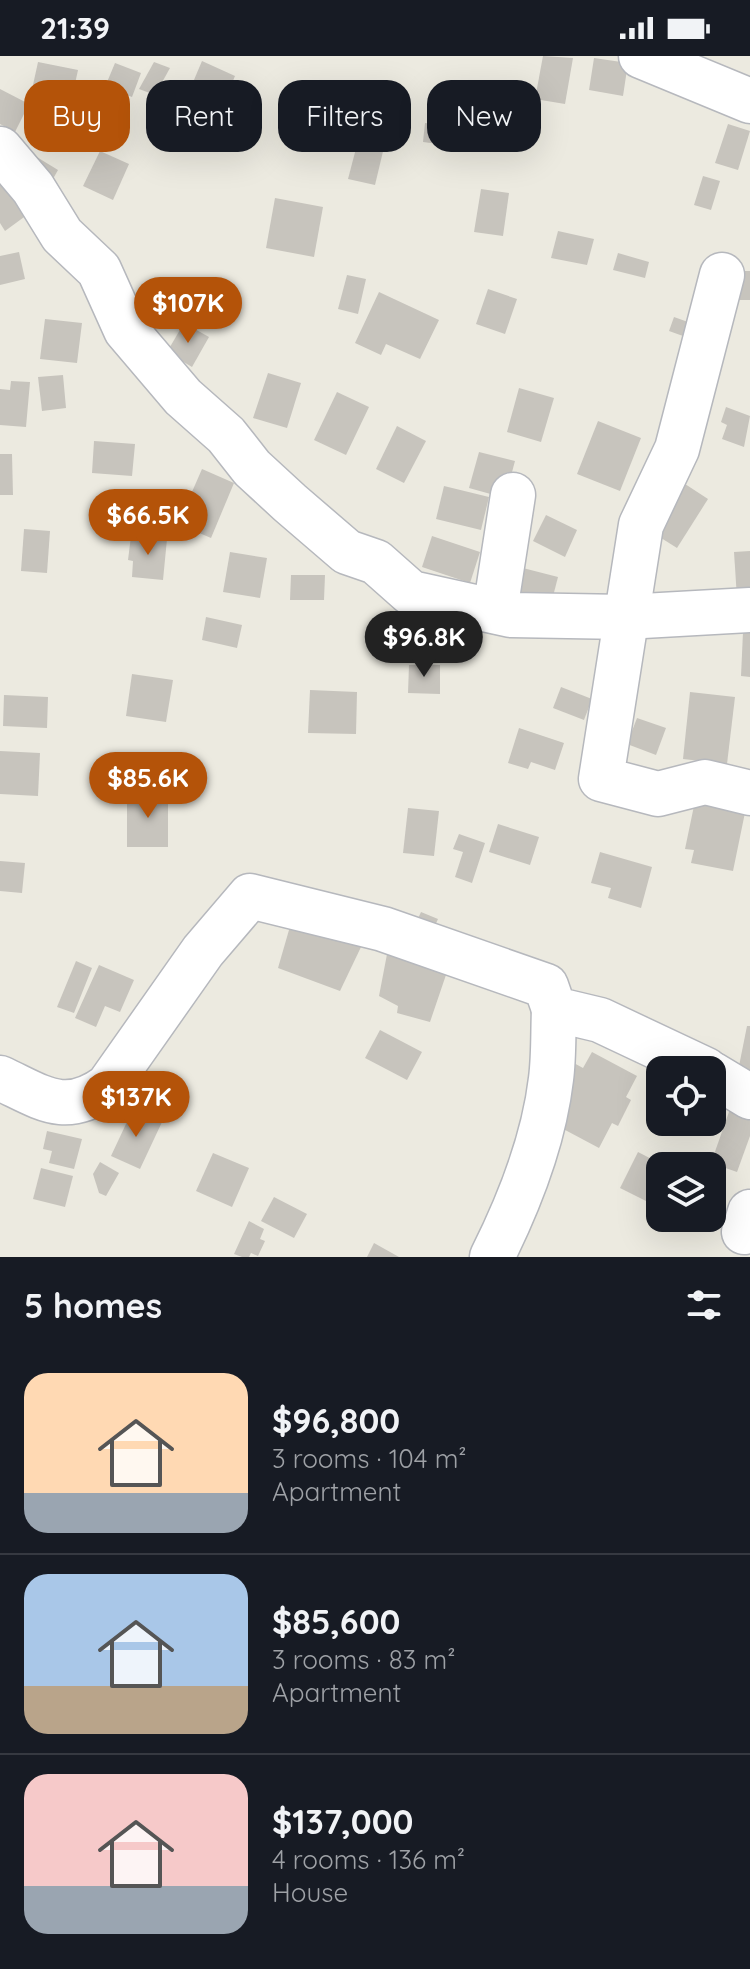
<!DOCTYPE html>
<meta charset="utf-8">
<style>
body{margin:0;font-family:Quicksand,sans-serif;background:#20242c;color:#f1f3f6;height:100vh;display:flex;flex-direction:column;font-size:30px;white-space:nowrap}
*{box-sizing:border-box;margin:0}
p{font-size:26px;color:#9ea1a6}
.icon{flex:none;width:44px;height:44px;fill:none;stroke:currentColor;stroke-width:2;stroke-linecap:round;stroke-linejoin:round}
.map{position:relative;height:1201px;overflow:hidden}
.details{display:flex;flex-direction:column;background:#171b24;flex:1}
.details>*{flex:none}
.hud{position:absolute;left:24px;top:24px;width:702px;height:72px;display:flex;gap:16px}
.tools{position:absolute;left:646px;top:1000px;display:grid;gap:16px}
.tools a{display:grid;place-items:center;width:80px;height:80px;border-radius:16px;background:#171b24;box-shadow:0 8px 32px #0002;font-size:40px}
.price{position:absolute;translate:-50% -68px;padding:0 18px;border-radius:28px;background:#b45309;color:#fff;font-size:26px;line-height:52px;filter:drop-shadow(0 2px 4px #0008)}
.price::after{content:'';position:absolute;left:50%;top:48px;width:24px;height:18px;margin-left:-12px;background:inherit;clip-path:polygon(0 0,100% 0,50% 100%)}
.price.on{background:#222;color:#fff}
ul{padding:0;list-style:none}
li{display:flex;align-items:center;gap:24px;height:200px;padding:0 24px}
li+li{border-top:2px solid #363941}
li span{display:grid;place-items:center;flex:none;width:224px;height:160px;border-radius:24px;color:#555}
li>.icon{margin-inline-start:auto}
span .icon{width:96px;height:96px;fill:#fffc;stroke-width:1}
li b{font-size:34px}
h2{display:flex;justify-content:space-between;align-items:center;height:96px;padding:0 24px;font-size:34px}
.chip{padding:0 28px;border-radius:24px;background:#171b24;box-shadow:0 8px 32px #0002;font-size:28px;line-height:72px}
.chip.on{background:#b45309;color:#fff}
.status{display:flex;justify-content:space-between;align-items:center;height:56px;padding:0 40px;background:#171b24;direction:ltr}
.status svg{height:22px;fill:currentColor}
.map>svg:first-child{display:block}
.building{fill:#c7c4bd}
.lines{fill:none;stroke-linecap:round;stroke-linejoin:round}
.minor-casing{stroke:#b6b8bd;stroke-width:47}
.minor{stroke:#fff;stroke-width:44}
</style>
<div class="status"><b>21:39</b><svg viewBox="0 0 49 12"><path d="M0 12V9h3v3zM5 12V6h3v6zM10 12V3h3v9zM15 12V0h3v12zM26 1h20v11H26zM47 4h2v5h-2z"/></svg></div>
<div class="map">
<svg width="750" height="1201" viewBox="0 0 750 1201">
<rect width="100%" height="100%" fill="#eceae0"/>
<g class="building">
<polygon points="543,0 573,2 565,48 535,43"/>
<polygon points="594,2 628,7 623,40 589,34"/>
<polygon points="202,5 235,20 221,53 188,38"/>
<polygon points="38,6 78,14 71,46 31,38"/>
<polygon points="154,6 170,12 155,39 139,33"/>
<polygon points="115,7 141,17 132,41 105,31"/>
<polygon points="0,33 29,48 15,76 0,68"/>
<polygon points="482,42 510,45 506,88 478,86"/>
<polygon points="425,67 464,72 461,91 423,86"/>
<polygon points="728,68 750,75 738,114 715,107"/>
<polygon points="359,81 385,87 375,129 348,123"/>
<polygon points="27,95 58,114 49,130"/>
<polygon points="100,95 129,108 113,144 83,130"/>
<polygon points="0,104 35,153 5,175 0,167"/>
<polygon points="703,120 720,125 711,154 694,149"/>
<polygon points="481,133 509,137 503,180 474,176"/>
<polygon points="275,142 323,151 314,201 266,192"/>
<polygon points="558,175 594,183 587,209 551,202"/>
<polygon points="19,196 25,223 0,229 0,200"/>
<polygon points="618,197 649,206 645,222 613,214"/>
<rect x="735" y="215" width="15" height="29"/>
<polygon points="347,219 366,223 358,258 338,253"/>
<polygon points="488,233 517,243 505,278 476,268"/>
<polygon points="379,236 439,264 420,303 386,288 381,299 355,287"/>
<polygon points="674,261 702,271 697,285 669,275"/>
<polygon points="45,263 82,267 77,307 40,303"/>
<polygon points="184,267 209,281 192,311 167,296"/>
<polygon points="268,317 301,327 287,372 253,362"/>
<polygon points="63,319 66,352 42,355 38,321"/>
<polygon points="11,325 30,326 26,371 0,369 0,333 10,334"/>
<polygon points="519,332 554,342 541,386 507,376"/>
<polygon points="337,336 369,351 346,399 314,384"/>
<polygon points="726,351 750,360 744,391 722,383 727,369 721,366"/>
<polygon points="598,365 641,382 620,435 577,418"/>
<polygon points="397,370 426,385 404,427 376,413"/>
<polygon points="94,385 135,388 132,420 92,417"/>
<polygon points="479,396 515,405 505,442 469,432"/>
<polygon points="0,398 12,398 13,439 0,439"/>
<polygon points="202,413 234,427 211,482 178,468"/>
<polygon points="682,426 708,443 677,492 650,475"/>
<polygon points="444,430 489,441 481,474 436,463"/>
<polygon points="546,459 577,474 565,501 533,485"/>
<polygon points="24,473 50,475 47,517 21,515"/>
<polygon points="131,480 167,483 163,524 132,521 133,505 128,504"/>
<polygon points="432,480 480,496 470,527 422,511"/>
<polygon points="750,495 750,541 737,542 734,496"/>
<polygon points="230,496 267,502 260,542 223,536"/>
<polygon points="519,511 558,521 550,552 511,542"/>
<polygon points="291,519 325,519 324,544 290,544"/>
<polygon points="206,561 242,569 237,592 202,584"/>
<polygon points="743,576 750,576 750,621 741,620"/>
<polygon points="409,609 440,609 440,638 408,637"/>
<polygon points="132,618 173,624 166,666 126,660"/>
<polygon points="561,631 592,643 584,664 553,652"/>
<polygon points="310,634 357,636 356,678 308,677"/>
<polygon points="690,636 735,641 727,708 683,703"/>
<polygon points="4,639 48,641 47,672 3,670"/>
<polygon points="637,662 666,672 656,699 627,688"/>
<polygon points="519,672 564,687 555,714 531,706 528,713 508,707"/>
<polygon points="0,695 40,697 38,740 0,738"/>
<rect x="127" y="736" width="41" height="55"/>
<polygon points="748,742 733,815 691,807 694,794 685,793 695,745"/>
<polygon points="408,752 439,755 434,800 403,797"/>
<polygon points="498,768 539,781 530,809 489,796"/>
<polygon points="459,778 485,787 472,827 455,821 463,796 453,793"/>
<polygon points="600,796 652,811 641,852 608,842 611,832 591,827"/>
<polygon points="0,805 25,807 22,837 0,835"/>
<polygon points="421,856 438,863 431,878 414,871"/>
<polygon points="291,867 361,891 340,935 278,912"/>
<polygon points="388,893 448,913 430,966 397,957 398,950 379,940"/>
<polygon points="76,905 92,912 74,957 57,951"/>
<polygon points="99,909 134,924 120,956 105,950 96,971 75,962"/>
<polygon points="747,970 750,970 750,1018 738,1015"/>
<polygon points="380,974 422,996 407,1024 365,1002"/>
<polygon points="592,996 637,1020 626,1041 631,1044 618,1070 612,1067 599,1092 552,1067 572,1006 583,1012"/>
<polygon points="133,1053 162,1066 140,1113 111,1100"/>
<polygon points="730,1053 750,1061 750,1080 737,1116 711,1107"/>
<polygon points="47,1075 82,1083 74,1113 49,1107 52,1095 43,1093"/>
<polygon points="638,1096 665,1110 660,1110 660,1140 651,1136 646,1145 620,1132"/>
<polygon points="213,1097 249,1112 232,1151 196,1135"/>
<polygon points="100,1106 119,1117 106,1140 99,1137 93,1118"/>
<polygon points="41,1112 73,1120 65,1151 33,1143"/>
<polygon points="274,1141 307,1158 294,1182 261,1165"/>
<polygon points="249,1165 264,1173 260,1183 265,1185 258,1200 251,1197 249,1201 242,1201 234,1198"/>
<polygon points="374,1187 399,1201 367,1201"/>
</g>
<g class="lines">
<defs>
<g id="minor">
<polyline points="641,0 750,45"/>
<polyline points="0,93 33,132 62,179 99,214 126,274 183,341 226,379 252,412 290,447 347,496 376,506 411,537 511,559 625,561 750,554"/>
<polyline points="722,219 677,393 641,469 601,723 658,738 705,726 750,737"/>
<polyline points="495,555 513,439"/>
<polyline points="712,1018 750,1041"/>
<path d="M0,1022C43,1042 65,1061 108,1030L203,895L250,840L383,873L546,930L554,953L600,964L706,1014"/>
<polyline points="744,1176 750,1156"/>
<path d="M492,1201C519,1147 544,1083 551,1023C554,1000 553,976 554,953"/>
</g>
</defs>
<use href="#minor" class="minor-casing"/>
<use href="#minor" class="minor"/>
</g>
</svg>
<div class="tools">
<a><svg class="icon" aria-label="locate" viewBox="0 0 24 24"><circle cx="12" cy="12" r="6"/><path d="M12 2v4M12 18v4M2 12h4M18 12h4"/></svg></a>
<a><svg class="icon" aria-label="layers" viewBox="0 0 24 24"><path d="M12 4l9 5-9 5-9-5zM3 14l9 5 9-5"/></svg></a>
</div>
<b class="price" style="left:188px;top:289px">$107K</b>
<b class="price" style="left:148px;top:501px">$66.5K</b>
<b class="price on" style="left:424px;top:623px">$96.8K</b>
<b class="price" style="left:148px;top:764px">$85.6K</b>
<b class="price" style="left:136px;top:1083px">$137K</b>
<div class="hud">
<a class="chip on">Buy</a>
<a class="chip">Rent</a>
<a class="chip">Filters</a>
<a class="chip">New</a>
</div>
</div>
<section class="details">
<h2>5 homes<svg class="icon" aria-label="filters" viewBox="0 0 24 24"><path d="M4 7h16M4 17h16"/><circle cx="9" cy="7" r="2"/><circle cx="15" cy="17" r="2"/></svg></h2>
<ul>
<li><span style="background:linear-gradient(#ffd9b3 75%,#9aa5b1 0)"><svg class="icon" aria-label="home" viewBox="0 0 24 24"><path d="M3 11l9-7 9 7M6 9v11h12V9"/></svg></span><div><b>$96,800</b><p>3 rooms · 104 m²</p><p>Apartment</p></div></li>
<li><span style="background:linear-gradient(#a9c7e8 70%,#b9a48a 0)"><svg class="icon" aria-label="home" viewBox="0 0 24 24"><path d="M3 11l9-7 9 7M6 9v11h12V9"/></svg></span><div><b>$85,600</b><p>3 rooms · 83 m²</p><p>Apartment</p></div></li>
<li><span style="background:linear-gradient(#f6c9c9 70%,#9aa5b1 0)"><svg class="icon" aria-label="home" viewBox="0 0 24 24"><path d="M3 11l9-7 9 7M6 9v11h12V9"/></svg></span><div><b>$137,000</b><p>4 rooms · 136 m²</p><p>House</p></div></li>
</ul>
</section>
